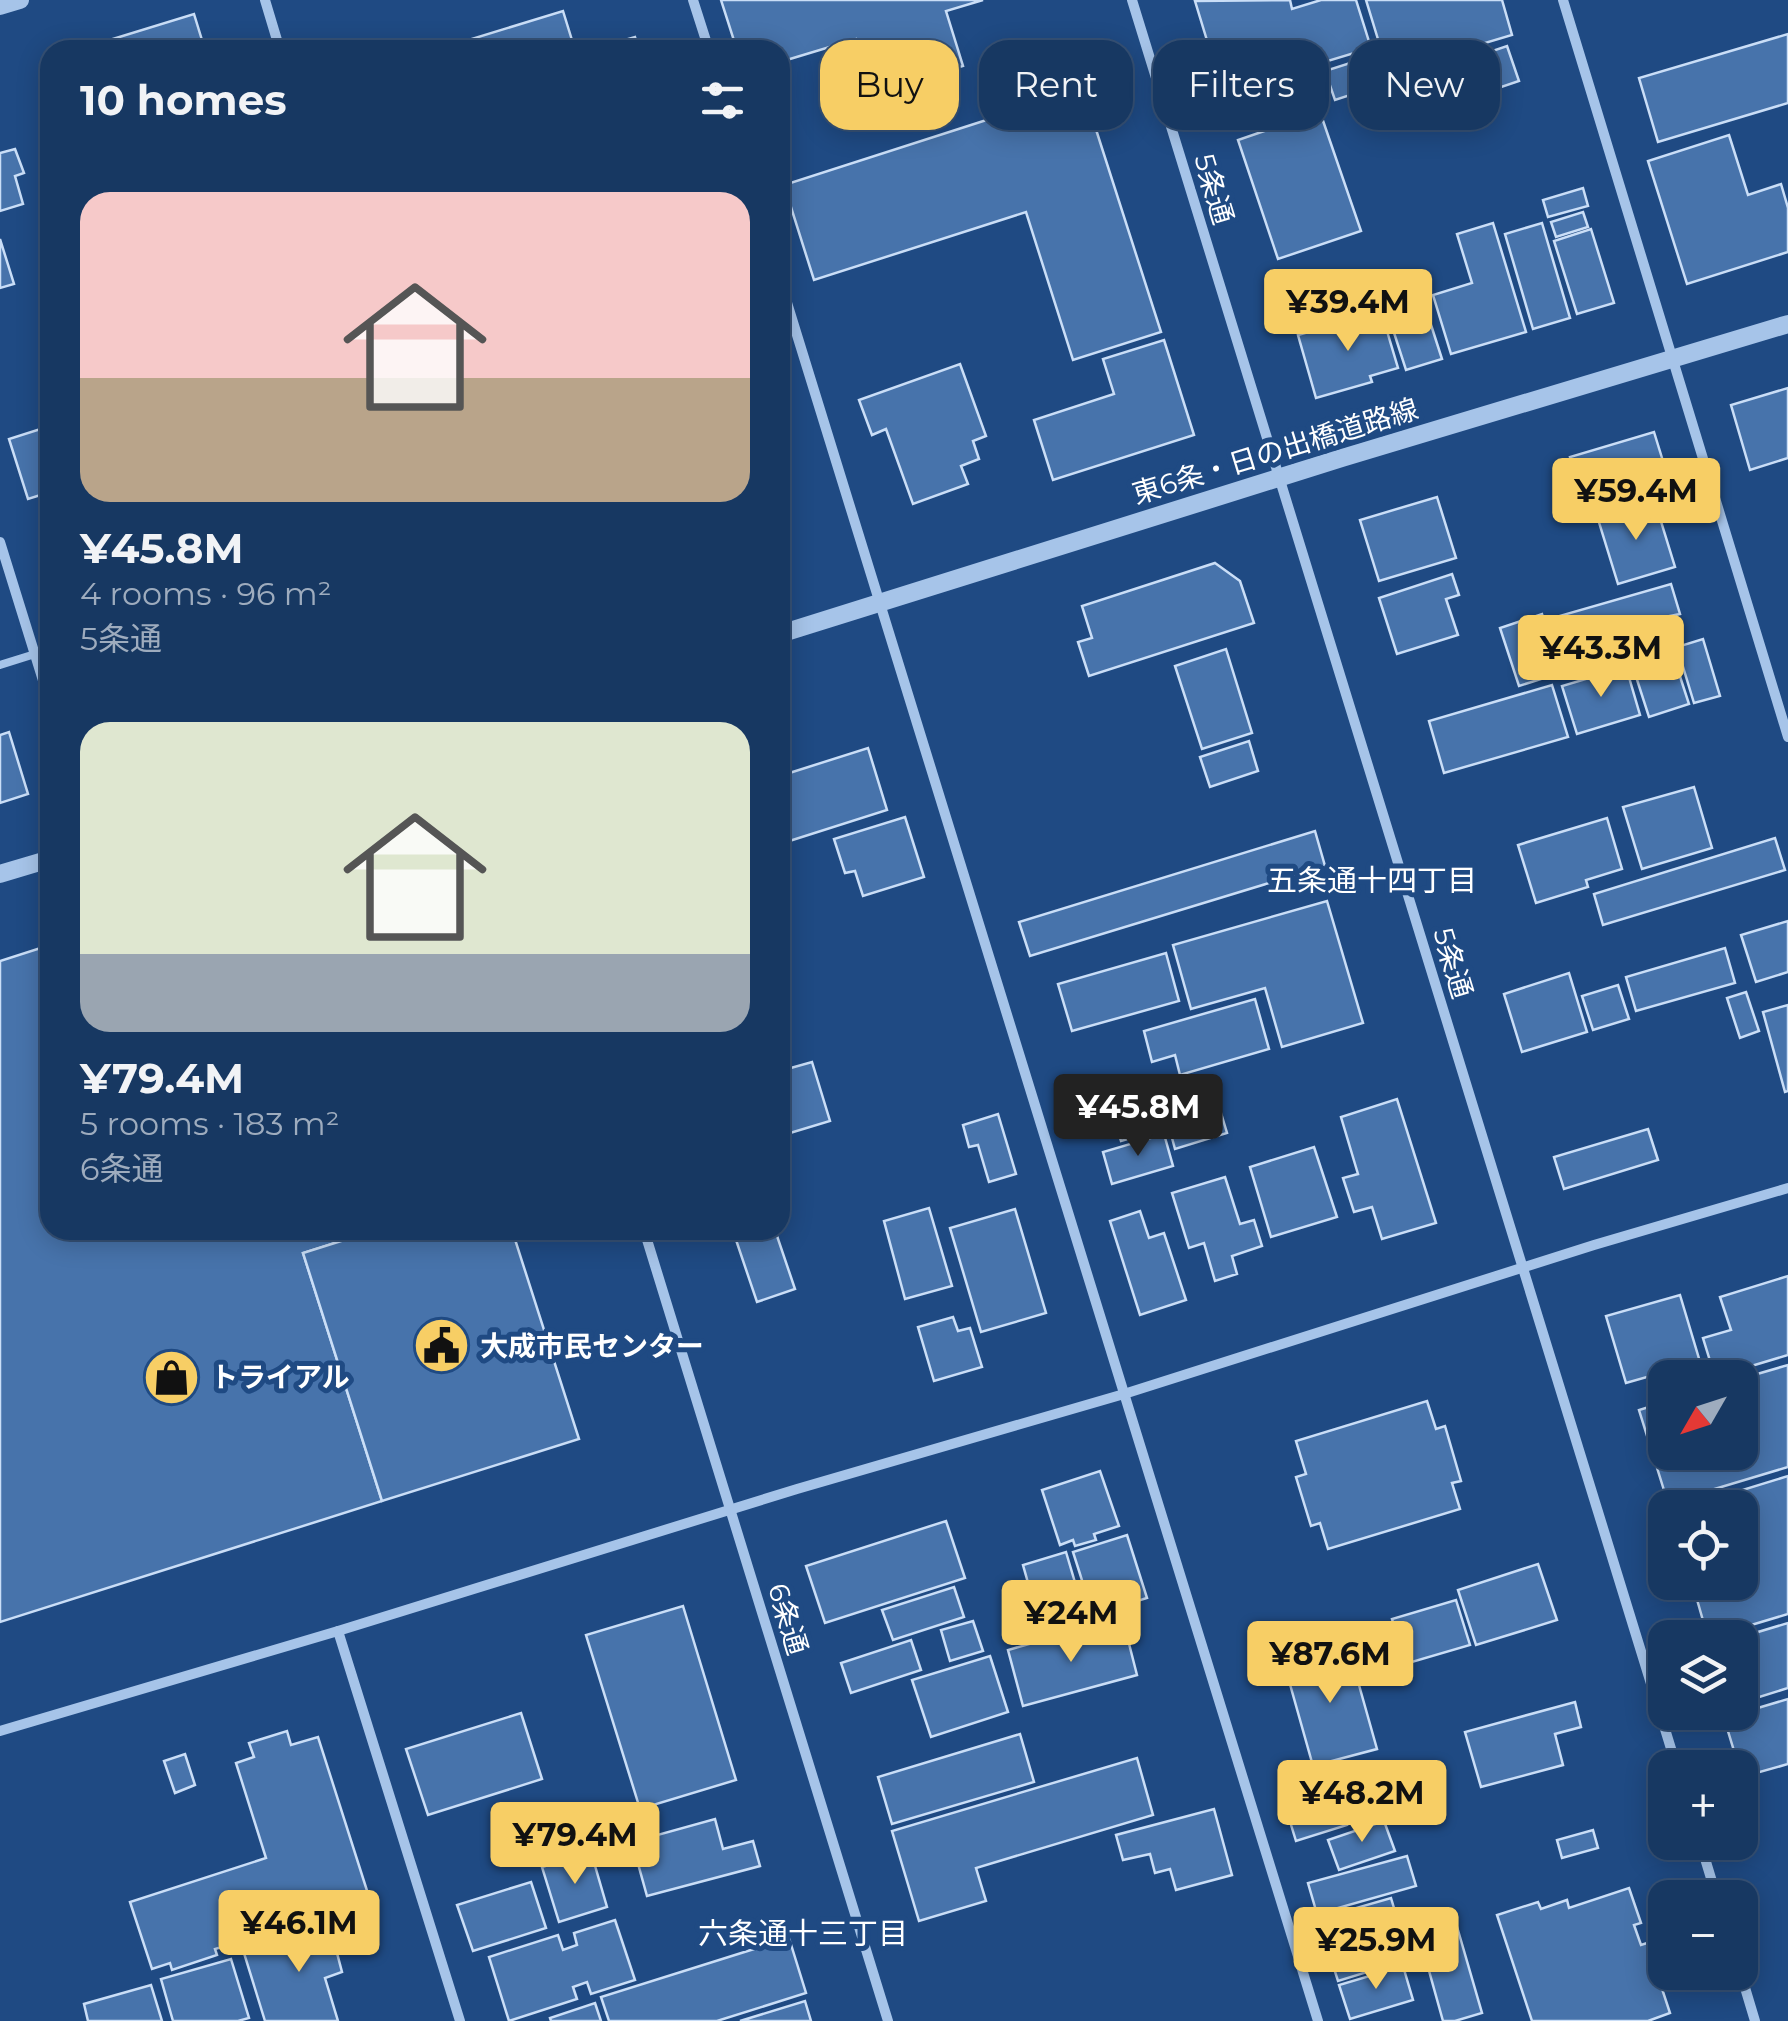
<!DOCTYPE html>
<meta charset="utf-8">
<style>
body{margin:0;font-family:Montserrat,"Noto Sans JP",sans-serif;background:#24436b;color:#f1f3f6;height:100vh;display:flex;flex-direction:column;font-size:38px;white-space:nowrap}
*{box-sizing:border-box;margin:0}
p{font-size:32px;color:#9eacbe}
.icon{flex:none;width:55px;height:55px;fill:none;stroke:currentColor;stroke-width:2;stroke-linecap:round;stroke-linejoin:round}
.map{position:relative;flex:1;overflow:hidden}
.panel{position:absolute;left:40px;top:40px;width:750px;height:1200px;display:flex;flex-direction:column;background:#173862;border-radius:30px;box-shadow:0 5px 25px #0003,0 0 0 2px #365277}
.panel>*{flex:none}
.top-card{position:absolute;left:820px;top:40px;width:818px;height:90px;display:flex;gap:20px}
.needle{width:65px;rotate:231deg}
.controls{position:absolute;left:1648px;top:1360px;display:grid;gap:20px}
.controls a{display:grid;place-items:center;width:110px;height:110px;border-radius:20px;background:#173862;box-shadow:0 5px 25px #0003,0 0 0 2px #365277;font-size:50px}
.price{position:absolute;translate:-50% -85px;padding:0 22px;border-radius:10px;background:#f7ce65;color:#111;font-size:32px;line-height:65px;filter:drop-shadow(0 2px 5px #0008)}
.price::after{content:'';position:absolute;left:50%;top:60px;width:30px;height:22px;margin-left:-15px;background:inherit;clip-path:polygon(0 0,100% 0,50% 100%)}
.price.selected{background:#222;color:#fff}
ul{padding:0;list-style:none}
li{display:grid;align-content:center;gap:20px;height:530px;padding:0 40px}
li span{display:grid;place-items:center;height:310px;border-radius:30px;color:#555}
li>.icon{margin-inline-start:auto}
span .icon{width:180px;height:180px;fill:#fffc;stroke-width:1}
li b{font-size:42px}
h2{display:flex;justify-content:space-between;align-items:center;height:120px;padding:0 40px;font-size:42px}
.chip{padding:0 35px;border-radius:30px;background:#173862;box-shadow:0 5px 25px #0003,0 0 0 2px #365277;font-size:35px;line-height:90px}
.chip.selected{background:#f7ce65;color:#111}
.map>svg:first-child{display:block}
.building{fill:#4773ab;stroke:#cadef7;stroke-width:2.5}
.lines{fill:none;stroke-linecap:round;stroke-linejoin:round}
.service{stroke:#a6c4e9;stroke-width:8}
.minor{stroke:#a6c4e9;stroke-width:10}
.tertiary{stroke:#a6c4e9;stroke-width:18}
.labels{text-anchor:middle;stroke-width:10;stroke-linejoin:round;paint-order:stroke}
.street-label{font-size:28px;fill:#fff;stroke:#1f4a83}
.poi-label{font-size:28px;font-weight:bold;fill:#fff;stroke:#1f4a83;text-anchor:start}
.neighbourhood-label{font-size:30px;fill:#fff;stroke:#1f4a83}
</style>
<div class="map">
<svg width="1788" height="2021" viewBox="0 0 1788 2021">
<rect width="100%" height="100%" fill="#1f4a83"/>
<g class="building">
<polygon points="721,0 983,0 946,11 963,66 873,94 856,39 780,62 780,50 737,50"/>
<polygon points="1290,0 1292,9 1321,0 1356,0 1371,48 1291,72 1294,82 1257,94 1250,74 1220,83 1195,1"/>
<polygon points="1366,0 1502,0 1512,35 1388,72"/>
<polygon points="563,11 575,50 436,50"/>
<polygon points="194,14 205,50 77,50"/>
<polygon points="1788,34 1788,103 1658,142 1639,78"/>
<polygon points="635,37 639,50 590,50"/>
<polygon points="1507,46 1519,81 1463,100 1451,65"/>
<polygon points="1372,56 1381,85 1335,100 1325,71"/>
<polygon points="1083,89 1161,332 1073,360 1026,212 814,280 784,185"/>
<polygon points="1320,112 1361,231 1278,259 1238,140"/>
<polygon points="1729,135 1748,195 1781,184 1788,208 1788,252 1687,284 1648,161"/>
<polygon points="15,149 24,173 15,176 23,204 0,211 0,153"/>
<polygon points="1583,188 1588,206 1548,217 1543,200"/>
<polygon points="1583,212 1588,227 1556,237 1551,222"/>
<polygon points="1493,223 1526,332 1451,354 1433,295 1472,283 1457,234"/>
<polygon points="1542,223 1570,318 1533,329 1505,234"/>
<polygon points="1591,229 1614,303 1577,314 1554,241"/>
<polygon points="0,239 14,284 0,288"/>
<polygon points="1423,300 1442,359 1406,370 1387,311"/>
<polygon points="1381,311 1398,368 1370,376 1372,382 1316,398 1298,335"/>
<polygon points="1164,340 1194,435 1053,480 1034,420 1114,394 1103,359"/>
<polygon points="960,364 986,436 973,441 979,459 961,466 968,484 913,504 886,429 872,435 859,400"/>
<polygon points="1788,388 1788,458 1750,470 1731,405"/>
<polygon points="50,426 50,492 28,499 9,439"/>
<polygon points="1654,432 1670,484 1586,510 1570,457"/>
<polygon points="1437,497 1456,558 1379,581 1360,520"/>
<polygon points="1655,502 1675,567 1618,584 1598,519"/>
<polygon points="1215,563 1240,581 1254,623 1089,676 1078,642 1092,638 1082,606"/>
<polygon points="1452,574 1459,595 1446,599 1458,635 1397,654 1379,598"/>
<polygon points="1671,584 1680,614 1670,616 1677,639 1571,669 1556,617"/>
<polygon points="1542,614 1560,673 1519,686 1500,628"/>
<polygon points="1703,639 1720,696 1694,703 1677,647"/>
<polygon points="1226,649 1252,733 1202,749 1175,666"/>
<polygon points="1671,649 1689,704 1649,717 1631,661"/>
<polygon points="1626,667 1640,715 1577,734 1562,686"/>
<polygon points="1552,685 1568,737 1444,773 1429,721"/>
<polygon points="9,732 28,794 0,803 0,735"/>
<polygon points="1249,741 1258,771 1210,787 1200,757"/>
<polygon points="868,748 887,810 780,844 780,776"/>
<polygon points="1694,787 1712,848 1642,869 1623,807"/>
<polygon points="905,817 924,877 863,896 855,871 845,873 834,839"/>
<polygon points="1607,818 1622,869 1586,880 1588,887 1536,903 1518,845"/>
<polygon points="1315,831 1325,866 1030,956 1019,922"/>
<polygon points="1775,838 1785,870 1603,925 1594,894"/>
<polygon points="1327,901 1363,1023 1282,1047 1265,988 1191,1009 1173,945"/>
<polygon points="1788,921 1788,972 1756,982 1741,935"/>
<polygon points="50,945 50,1230 376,1230 303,1253 382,1501 0,1622 0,961"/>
<polygon points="1725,948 1735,983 1636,1011 1626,977"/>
<polygon points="1166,953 1179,1001 1072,1031 1058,984"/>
<polygon points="1569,973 1587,1032 1522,1052 1504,994"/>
<polygon points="1618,985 1629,1019 1593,1030 1582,996"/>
<polygon points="1746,992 1759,1031 1740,1038 1727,998"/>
<polygon points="1255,999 1269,1049 1180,1075 1175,1055 1152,1062 1144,1031"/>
<polygon points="1788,1005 1788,1091 1785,1092 1763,1012"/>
<polygon points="812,1062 830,1121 780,1136 780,1071"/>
<polygon points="1212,1083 1227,1133 1175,1149 1169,1127 1121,1141 1112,1113"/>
<polygon points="1397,1099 1436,1223 1382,1239 1372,1207 1354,1212 1343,1178 1358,1174 1341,1117"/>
<polygon points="998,1114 1016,1174 989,1182 978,1145 969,1147 963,1125"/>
<polygon points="1648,1129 1658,1160 1564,1189 1554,1157"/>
<polygon points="1164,1134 1173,1166 1112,1184 1103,1152"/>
<polygon points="1314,1147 1337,1217 1271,1237 1250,1167"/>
<polygon points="1225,1177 1240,1224 1254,1220 1262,1246 1232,1256 1237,1274 1215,1281 1204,1243 1189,1248 1172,1193"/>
<polygon points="929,1208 952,1286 905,1299 884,1221"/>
<polygon points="1015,1209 1046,1313 981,1332 950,1228"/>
<polygon points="1140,1211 1149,1238 1164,1233 1186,1300 1140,1315 1110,1221"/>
<polygon points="376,1230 512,1230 579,1439 382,1501 303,1253"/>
<polygon points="736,1230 775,1230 795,1289 757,1302 733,1231"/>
<polygon points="1788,1276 1788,1355 1715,1377 1703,1338 1731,1330 1720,1297"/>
<polygon points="1680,1295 1700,1362 1626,1383 1606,1316"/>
<polygon points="953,1317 958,1331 970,1328 982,1367 934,1381 918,1327"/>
<polygon points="1788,1365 1788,1467 1668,1503 1639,1410 1665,1402 1665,1452 1740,1452 1740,1379"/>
<polygon points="1427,1401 1436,1429 1445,1426 1461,1481 1452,1483 1460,1509 1328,1549 1320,1523 1311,1526 1296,1477 1306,1474 1296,1441"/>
<polygon points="1100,1471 1119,1526 1094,1534 1096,1540 1075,1546 1073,1540 1060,1545 1042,1490"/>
<polygon points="1788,1476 1788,1614 1708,1638 1692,1582 1740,1582 1740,1508 1684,1508"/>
<polygon points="946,1521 965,1578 825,1623 806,1566"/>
<polygon points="1127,1535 1147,1598 1093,1615 1073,1552"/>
<polygon points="1066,1552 1084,1613 1040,1625 1023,1565"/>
<polygon points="1538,1564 1557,1620 1476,1645 1458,1590"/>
<polygon points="954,1587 964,1617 893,1640 882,1610"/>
<polygon points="1456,1600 1470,1645 1405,1664 1392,1619"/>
<polygon points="683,1606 736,1780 640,1809 586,1635"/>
<polygon points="973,1621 983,1651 950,1661 941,1630"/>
<polygon points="1788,1623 1788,1688 1740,1703 1740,1638 1738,1638"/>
<polygon points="1125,1628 1137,1675 1023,1706 1008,1650 1075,1631 1078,1640"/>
<polygon points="911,1640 921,1670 851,1693 841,1663"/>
<polygon points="1348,1646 1377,1749 1313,1766 1284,1663"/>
<polygon points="990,1656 1008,1712 931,1737 912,1680"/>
<polygon points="1788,1699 1788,1764 1742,1777 1724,1718"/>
<polygon points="1575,1702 1581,1727 1555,1734 1563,1765 1481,1787 1465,1732"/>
<polygon points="521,1713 542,1779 428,1815 406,1749"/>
<polygon points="287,1731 291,1745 318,1737 370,1900 215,1949 217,1955 172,1970 170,1963 152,1969 130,1902 266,1858 236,1763 254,1757 249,1743"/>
<polygon points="1020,1734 1034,1782 892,1824 878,1777"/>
<polygon points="185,1754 195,1785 175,1793 164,1761"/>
<polygon points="1137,1758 1153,1815 976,1868 986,1901 919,1921 892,1831"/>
<polygon points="1358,1765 1363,1781 1354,1784 1359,1801 1342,1806 1347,1825 1296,1841 1280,1789"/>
<polygon points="1214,1809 1232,1875 1176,1890 1170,1869 1155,1873 1150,1854 1123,1860 1116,1835"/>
<polygon points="715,1819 723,1849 753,1841 760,1866 647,1896 632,1842"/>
<polygon points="1384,1821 1395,1851 1339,1870 1328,1840"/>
<polygon points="1593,1830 1598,1848 1562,1858 1557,1840"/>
<polygon points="591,1852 607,1907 559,1922 542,1867"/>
<polygon points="1407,1856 1416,1886 1317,1914 1308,1883"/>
<polygon points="531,1882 546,1928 473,1951 457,1905"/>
<polygon points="1629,1888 1641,1923 1634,1925 1641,1945 1647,1943 1670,2013 1648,2021 1532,2021 1497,1915 1538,1902 1541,1909 1567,1900 1569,1908"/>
<polygon points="1391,1898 1399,1925 1325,1946 1318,1919"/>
<polygon points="1453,1913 1482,2013 1455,2021 1443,2021 1416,1924"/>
<polygon points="615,1920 635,1980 591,1994 587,1982 573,1987 577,1999 509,2021 489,1957 558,1935 563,1950 577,1945 574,1933"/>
<polygon points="347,1922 355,1948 337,1953 342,1972 325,1978 338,2021 265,2021 244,1953"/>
<polygon points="1397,1932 1406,1960 1338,1981 1329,1953"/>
<polygon points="789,1938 806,1993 717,2021 609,2021 601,1997"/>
<polygon points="231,1959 249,2018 238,2021 173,2021 161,1979"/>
<polygon points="1403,1966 1413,2000 1350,2019 1339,1985"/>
<polygon points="151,1985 162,2021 88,2021 84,2004"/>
<polygon points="805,2001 811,2021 740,2021"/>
<polygon points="595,2003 601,2021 551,2021 550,2018"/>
</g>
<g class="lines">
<polyline class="service" points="0,665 35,654"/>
<g class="minor">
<polyline points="265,0 280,50"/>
<polyline points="693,0 709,50"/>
<polyline points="1132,0 1677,1768"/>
<polyline points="1563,0 1788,737"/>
<polyline points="780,280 1318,2021"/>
<polyline points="0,542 50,703"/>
<polyline points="644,1230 888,2021"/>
<polyline points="338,1631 460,2021"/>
<polyline points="0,1731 338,1631 797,1489 1124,1394 1594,1245 1788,1188"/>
<polyline points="1700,1842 1717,1898"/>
<polyline points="1740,1971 1755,2021"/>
</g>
<g class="tertiary">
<polyline points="0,6 20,0"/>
<polyline points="780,634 1342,458 1788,324"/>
<polyline points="0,874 50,859"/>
</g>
</g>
<defs>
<symbol id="civic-disc" viewBox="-11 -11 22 22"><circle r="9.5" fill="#f7ce65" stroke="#1f4a83"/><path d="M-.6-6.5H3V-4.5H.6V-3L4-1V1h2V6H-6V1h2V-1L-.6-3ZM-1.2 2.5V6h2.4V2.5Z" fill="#111"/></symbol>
<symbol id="shop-disc" viewBox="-11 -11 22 22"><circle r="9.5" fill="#f7ce65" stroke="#1f4a83"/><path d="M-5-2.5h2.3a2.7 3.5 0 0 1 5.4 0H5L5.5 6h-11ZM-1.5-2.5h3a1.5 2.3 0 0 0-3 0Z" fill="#111"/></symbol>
</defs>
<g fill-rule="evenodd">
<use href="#civic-disc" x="410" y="1314" width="63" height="63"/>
<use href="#shop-disc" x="140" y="1346" width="63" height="63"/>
</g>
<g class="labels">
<g class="street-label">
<text transform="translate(1214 189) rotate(73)" y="10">5条通</text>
<text transform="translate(1275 451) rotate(-17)" y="10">東6条・日の出橋道路線</text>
<text transform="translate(1453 963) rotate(73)" y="10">5条通</text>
<text transform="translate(788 1619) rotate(73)" y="10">6条通</text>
</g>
<g class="poi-label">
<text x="480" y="1356">大成市民センター</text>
<text x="210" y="1387">トライアル</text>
</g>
<g class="neighbourhood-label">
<text x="1372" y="891">五条通十四丁目</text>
<text x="803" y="1944">六条通十三丁目</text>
</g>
</g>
</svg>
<div class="controls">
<a><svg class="needle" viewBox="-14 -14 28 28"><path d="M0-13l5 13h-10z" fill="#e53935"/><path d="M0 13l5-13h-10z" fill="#9eacbe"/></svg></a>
<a><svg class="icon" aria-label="locate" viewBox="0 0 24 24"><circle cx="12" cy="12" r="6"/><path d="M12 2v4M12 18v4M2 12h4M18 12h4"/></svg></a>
<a><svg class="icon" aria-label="layers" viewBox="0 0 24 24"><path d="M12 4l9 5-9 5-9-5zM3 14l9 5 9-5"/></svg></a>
<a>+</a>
<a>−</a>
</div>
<b class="price" style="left:1348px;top:354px">¥39.4M</b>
<b class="price" style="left:1636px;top:543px">¥59.4M</b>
<b class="price" style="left:1601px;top:700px">¥43.3M</b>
<b class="price selected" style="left:1138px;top:1159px">¥45.8M</b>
<b class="price" style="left:1071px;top:1665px">¥24M</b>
<b class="price" style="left:1330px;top:1706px">¥87.6M</b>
<b class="price" style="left:1362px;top:1845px">¥48.2M</b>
<b class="price" style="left:575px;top:1887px">¥79.4M</b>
<b class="price" style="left:299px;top:1975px">¥46.1M</b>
<b class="price" style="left:1376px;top:1992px">¥25.9M</b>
<div class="top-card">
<a class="chip selected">Buy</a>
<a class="chip">Rent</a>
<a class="chip">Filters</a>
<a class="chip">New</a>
</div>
<section class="panel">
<h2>10 homes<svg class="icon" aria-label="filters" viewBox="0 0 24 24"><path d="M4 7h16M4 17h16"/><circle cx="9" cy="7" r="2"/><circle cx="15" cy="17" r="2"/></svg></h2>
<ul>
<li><span style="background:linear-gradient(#f6c9c9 60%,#b9a48a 0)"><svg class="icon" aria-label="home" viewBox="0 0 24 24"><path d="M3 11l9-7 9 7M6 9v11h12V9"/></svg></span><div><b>¥45.8M</b><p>4 rooms · 96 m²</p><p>5条通</p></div></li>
<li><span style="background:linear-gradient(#dfe7d0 75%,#9aa5b1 0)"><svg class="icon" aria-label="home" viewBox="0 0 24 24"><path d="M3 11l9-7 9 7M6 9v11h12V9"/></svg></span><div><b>¥79.4M</b><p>5 rooms · 183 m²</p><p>6条通</p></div></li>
</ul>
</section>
</div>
